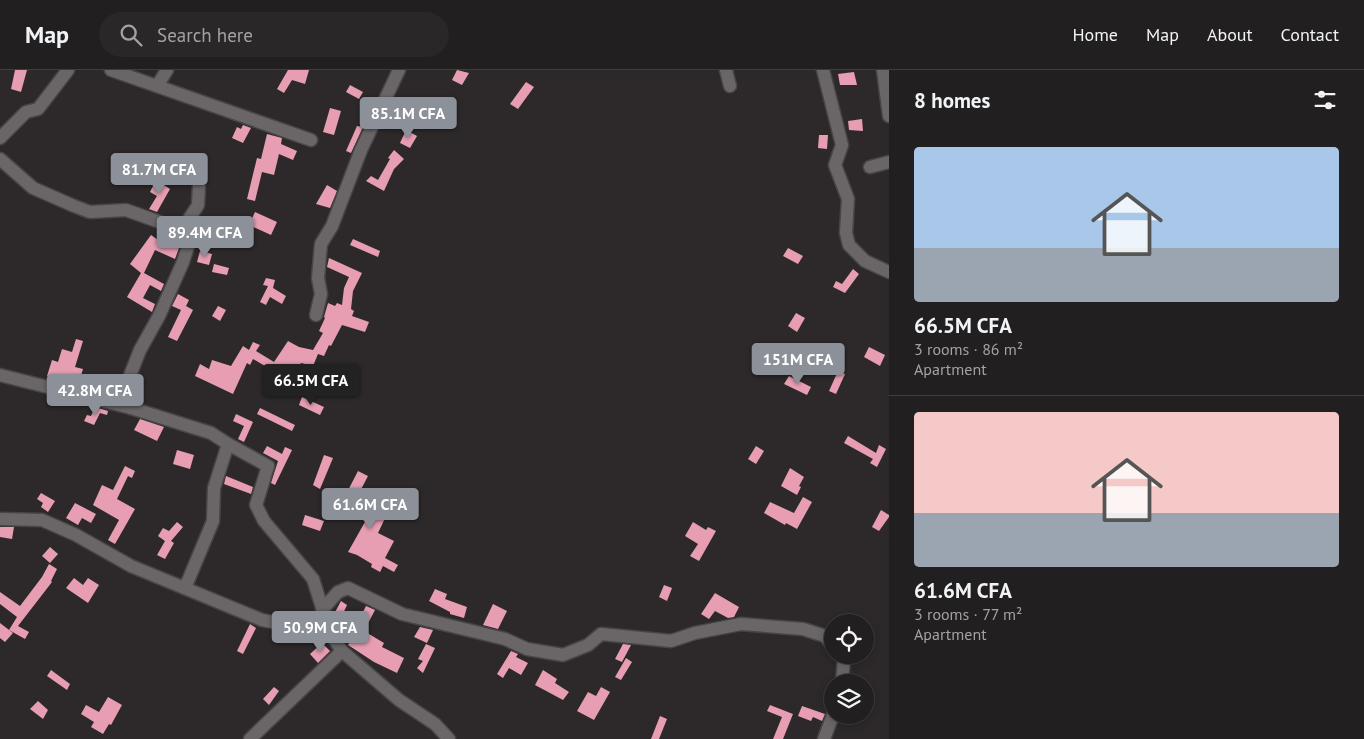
<!DOCTYPE html>
<meta charset="utf-8">
<style>
body{margin:0;font-family:"PT Sans",sans-serif;background:#2a2729;color:#f1f3f6;height:100vh;display:flex;flex-direction:column;font-size:19px;white-space:nowrap}
*{box-sizing:border-box;margin:0}
p{font-size:16px;color:#a2a2a5}
.icon{flex:none;width:28px;height:28px;fill:none;stroke:currentColor;stroke-width:2;stroke-linecap:round;stroke-linejoin:round}
.map{position:relative;flex:1;overflow:hidden}
.sheet{display:flex;flex-direction:column;background:#221f20;width:475px}
.sheet>*{flex:none}
.tools{position:absolute;left:824px;top:544px;display:grid;gap:10px}
.tools a{display:grid;place-items:center;width:50px;height:50px;border-radius:50%;background:#221f20;box-shadow:0 2px 8px #0003,0 0 0 1px #3f3d3e;font-size:25px}
.price{position:absolute;translate:-50% -42px;padding:0 11px;border-radius:5px;background:#8c9099;color:#fff;font-size:16px;line-height:32px;filter:drop-shadow(0 1px 2px #0008)}
.price::after{content:'';position:absolute;left:50%;top:30px;width:15px;height:11px;margin-left:-8px;background:inherit;clip-path:polygon(0 0,100% 0,50% 100%)}
.price.active{background:#222;color:#fff}
ul{padding:0;list-style:none}
li{display:grid;align-content:center;gap:10px;height:265px;padding:0 25px}
li+li{border-top:1px solid #3f3d3e}
li span{display:grid;place-items:center;height:155px;border-radius:5px;color:#555}
li>.icon{margin-inline-start:auto}
span .icon{width:90px;height:90px;fill:#fffc;stroke-width:1}
li b{font-size:21px}
h2{display:flex;justify-content:space-between;align-items:center;height:60px;padding:0 25px;font-size:21px}
header{display:flex;align-items:center;gap:30px;box-sizing:border-box;height:70px;padding:0 25px;background:#221f20;border-bottom:1px solid #3f3d3e}
header strong{font-size:24px}
nav{display:flex;gap:28px;margin-inline-start:auto;font-size:18px}
.search{width:350px;height:45px;background:#2a2729;display:flex;align-items:center;gap:12px;box-sizing:border-box;padding:0 18px;border-radius:28px;color:#a2a2a5;font-size:19px}
main{display:flex;flex:1;min-height:0}
.map>svg:first-child{display:block}
.building{fill:#e79eb2}
.lines{fill:none;stroke-linecap:round;stroke-linejoin:round}
.minor-casing{stroke:#474545;stroke-width:15}
.minor{stroke:#6a6667;stroke-width:12}
</style>
<header>
<strong>Map</strong>
<div class="search"><svg class="icon" aria-label="search" viewBox="0 0 24 24"><circle cx="10" cy="10" r="6"/><path d="M15 15l6 6"/></svg>Search here</div>
<nav><a>Home</a><a>Map</a><a>About</a><a>Contact</a></nav>
</header>
<main>
<div class="map">
<svg width="889" height="669" viewBox="0 0 889 669">
<rect width="100%" height="100%" fill="#2d292a"/>
<g class="building">
<polygon points="15,0 27,0 21,22 11,19"/>
<polygon points="288,0 309,0 305,14 292,10 284,23 277,19"/>
<polygon points="457,0 469,3 462,15 452,10"/>
<polygon points="854,2 857,15 840,15 838,4"/>
<polygon points="526,12 534,17 518,39 510,34"/>
<polygon points="350,15 363,22 359,29 346,22"/>
<polygon points="330,38 341,41 334,65 323,62"/>
<polygon points="862,49 863,61 849,60 848,51"/>
<polygon points="243,55 251,58 243,73 232,68 237,57 241,59"/>
<polygon points="357,56 363,57 351,83 346,81"/>
<polygon points="406,60 417,66 410,78 400,73"/>
<polygon points="267,64 282,68 281,74 297,81 293,90 279,84 274,105 262,102 255,131 247,129 257,88 261,89"/>
<polygon points="819,65 828,65 827,79 818,78"/>
<polygon points="394,80 404,89 394,99 384,121 366,111 371,106 378,110 390,89 388,88"/>
<polygon points="156,110 170,119 157,142 149,139 157,126 150,122"/>
<polygon points="327,115 337,121 330,138 316,134"/>
<polygon points="255,142 277,152 271,165 249,155"/>
<polygon points="151,165 161,172 162,169 168,172 167,175 179,178 175,189 155,180 144,203 164,214 161,221 150,215 143,228 155,234 152,242 127,227 141,203 130,194"/>
<polygon points="353,169 380,181 378,187 350,175"/>
<polygon points="788,178 803,186 798,194 783,186"/>
<polygon points="200,181 212,184 209,195 197,192"/>
<polygon points="329,188 362,203 353,221 351,239 354,241 352,246 369,252 365,262 342,255 331,276 329,275 324,286 318,284 313,296 301,293 294,311 277,303 253,289 250,295 247,293 233,324 195,306 200,294 209,299 212,290 231,296 243,276 249,280 253,272 260,275 256,281 274,292 288,271 299,277 313,280 323,263 319,261 325,248 324,247 328,233 335,236 337,233 342,235 344,218 349,207 327,197"/>
<polygon points="214,194 229,198 227,205 212,202"/>
<polygon points="853,199 859,204 845,223 833,217 836,211 842,214"/>
<polygon points="266,208 275,210 273,218 286,226 282,234 270,227 266,235 260,232 268,216 263,215"/>
<polygon points="178,224 189,230 186,236 193,240 177,271 168,267 181,240 172,236"/>
<polygon points="218,236 226,240 220,251 212,246"/>
<polygon points="796,243 805,248 797,262 788,256"/>
<polygon points="76,269 83,271 75,297 83,299 78,316 47,306 52,290 58,292 62,279 72,282"/>
<polygon points="869,277 885,285 880,296 864,287"/>
<polygon points="838,301 845,304 836,324 829,321"/>
<polygon points="109,304 118,306 112,325 104,323"/>
<polygon points="789,306 811,317 807,325 784,314"/>
<polygon points="302,327 324,337 320,345 299,335"/>
<polygon points="95,337 108,341 107,345 100,343 94,355 84,351 87,345 91,346"/>
<polygon points="260,338 295,355 292,361 257,344"/>
<polygon points="236,344 253,352 244,372 238,369 244,356 233,351"/>
<polygon points="140,349 164,357 157,371 134,360"/>
<polygon points="848,366 876,383 879,375 886,379 877,397 870,393 873,389 844,373"/>
<polygon points="267,376 282,384 285,377 292,380 275,415 271,413 278,391 263,383"/>
<polygon points="756,376 764,381 756,394 748,389"/>
<polygon points="177,380 194,385 190,399 173,394"/>
<polygon points="324,385 333,388 320,419 313,415"/>
<polygon points="125,396 135,401 132,408 128,406 117,429 135,439 115,474 108,470 119,450 93,435 102,415 113,420"/>
<polygon points="790,398 804,407 799,416 801,417 797,425 781,416"/>
<polygon points="358,401 368,406 356,429 388,442 378,463 394,471 385,488 398,495 394,502 383,496 380,502 371,497 372,494 357,485 348,482 370,443 343,430"/>
<polygon points="226,406 253,417 251,424 224,414"/>
<polygon points="41,423 55,431 48,442 41,437 43,433 37,429"/>
<polygon points="803,427 812,432 797,459 786,453 785,455 764,443 770,432 794,443"/>
<polygon points="75,433 96,444 91,453 82,448 78,455 66,448"/>
<polygon points="881,440 889,445 889,447 879,461 872,457"/>
<polygon points="305,445 324,451 320,461 302,455"/>
<polygon points="177,452 183,457 171,471 174,473 165,489 157,485 165,471 158,466 163,458 169,461"/>
<polygon points="693,452 706,460 708,457 716,461 699,491 690,486 698,474 685,466"/>
<polygon points="0,457 14,457 12,469 0,467"/>
<polygon points="50,477 58,484 50,493 42,486"/>
<polygon points="49,494 57,499 51,511 52,512 18,556 29,562 25,569 9,560 17,547 0,534 0,522 20,536 42,507"/>
<polygon points="74,508 83,515 88,508 99,515 88,533 66,518"/>
<polygon points="664,515 672,518 667,531 659,527"/>
<polygon points="435,519 447,524 445,529 467,537 464,548 450,544 450,542 429,531"/>
<polygon points="715,523 739,537 734,547 728,548 715,541 709,549 701,544"/>
<polygon points="341,531 347,535 340,550 333,546"/>
<polygon points="493,534 507,541 498,559 483,555"/>
<polygon points="366,536 375,540 364,561 384,573 382,577 404,588 397,603 374,592 348,575 364,547 361,546"/>
<polygon points="0,553 13,563 5,572 0,568"/>
<polygon points="250,554 256,558 243,584 237,581"/>
<polygon points="420,557 433,560 427,573 414,567"/>
<polygon points="322,573 330,581 318,593 310,584"/>
<polygon points="426,574 435,578 423,603 417,598 423,591 418,589"/>
<polygon points="623,574 631,575 622,592 615,589"/>
<polygon points="511,581 518,584 516,587 528,593 521,605 509,598 503,608 497,604"/>
<polygon points="626,588 632,592 621,610 615,607"/>
<polygon points="51,600 70,614 67,620 47,606"/>
<polygon points="543,600 557,609 555,613 569,622 563,630 535,615"/>
<polygon points="274,617 279,621 269,635 263,629"/>
<polygon points="601,617 610,622 594,650 577,641 588,622 596,626"/>
<polygon points="108,627 122,635 111,655 109,654 103,664 91,657 94,652 81,644 86,635 99,642"/>
<polygon points="38,631 48,640 43,649 30,639"/>
<polygon points="770,635 793,644 783,669 773,669 782,647 767,641"/>
<polygon points="802,636 825,644 822,651 813,647 811,651 798,646"/>
<polygon points="660,646 667,649 659,669 651,669"/>
</g>
<g class="lines">
<defs>
<g id="minor">
<polyline points="111,0 311,70"/>
<polyline points="726,0 730,16"/>
<polyline points="823,0 842,75 835,95 848,129 846,163 849,175 865,191 889,202"/>
<polyline points="883,0 889,46"/>
<polyline points="157,16 167,0"/>
<polyline points="0,68 26,42 38,39 68,0"/>
<polyline points="0,89 33,118 74,136 90,142 126,140 185,161"/>
<polyline points="870,97 889,92"/>
<polyline points="316,245 321,224 318,208 321,174 332,156 361,80 399,0"/>
<polyline points="0,305 131,338 211,363 228,374 214,418 213,451 185,518"/>
<polyline points="131,338 129,308 140,280 159,246 183,192 189,173 185,161 187,152 198,135 199,115"/>
<polyline points="228,374 268,396 256,435 264,451 313,509 330,563 342,581 399,630 435,654 449,669"/>
<polyline points="0,449 42,450 76,465 131,496 262,550 330,563"/>
<polyline points="322,540 338,522 348,518 402,544 505,569 527,579 563,585 588,575 601,564 671,571 695,563 741,554 803,559 825,566 832,575"/>
<polyline points="841,585 844,589 842,612"/>
<polyline points="250,669 342,581"/>
<polyline points="824,669 833,645"/>
</g>
</defs>
<use href="#minor" class="minor-casing"/>
<use href="#minor" class="minor"/>
</g>
</svg>
<div class="tools">
<a><svg class="icon" aria-label="locate" viewBox="0 0 24 24"><circle cx="12" cy="12" r="6"/><path d="M12 2v4M12 18v4M2 12h4M18 12h4"/></svg></a>
<a><svg class="icon" aria-label="layers" viewBox="0 0 24 24"><path d="M12 4l9 5-9 5-9-5zM3 14l9 5 9-5"/></svg></a>
</div>
<b class="price" style="left:408px;top:69px">85.1M CFA</b>
<b class="price" style="left:159px;top:125px">81.7M CFA</b>
<b class="price" style="left:205px;top:188px">89.4M CFA</b>
<b class="price" style="left:798px;top:315px">151M CFA</b>
<b class="price active" style="left:311px;top:336px">66.5M CFA</b>
<b class="price" style="left:95px;top:346px">42.8M CFA</b>
<b class="price" style="left:370px;top:460px">61.6M CFA</b>
<b class="price" style="left:320px;top:583px">50.9M CFA</b>
</div>
<section class="sheet">
<h2>8 homes<svg class="icon" aria-label="filters" viewBox="0 0 24 24"><path d="M4 7h16M4 17h16"/><circle cx="9" cy="7" r="2"/><circle cx="15" cy="17" r="2"/></svg></h2>
<ul>
<li><span style="background:linear-gradient(#a9c7e8 65%,#9aa5b1 0)"><svg class="icon" aria-label="home" viewBox="0 0 24 24"><path d="M3 11l9-7 9 7M6 9v11h12V9"/></svg></span><div><b>66.5M CFA</b><p>3 rooms · 86 m²</p><p>Apartment</p></div></li>
<li><span style="background:linear-gradient(#f6c9c9 65%,#9aa5b1 0)"><svg class="icon" aria-label="home" viewBox="0 0 24 24"><path d="M3 11l9-7 9 7M6 9v11h12V9"/></svg></span><div><b>61.6M CFA</b><p>3 rooms · 77 m²</p><p>Apartment</p></div></li>
</ul>
</section>
</main>
